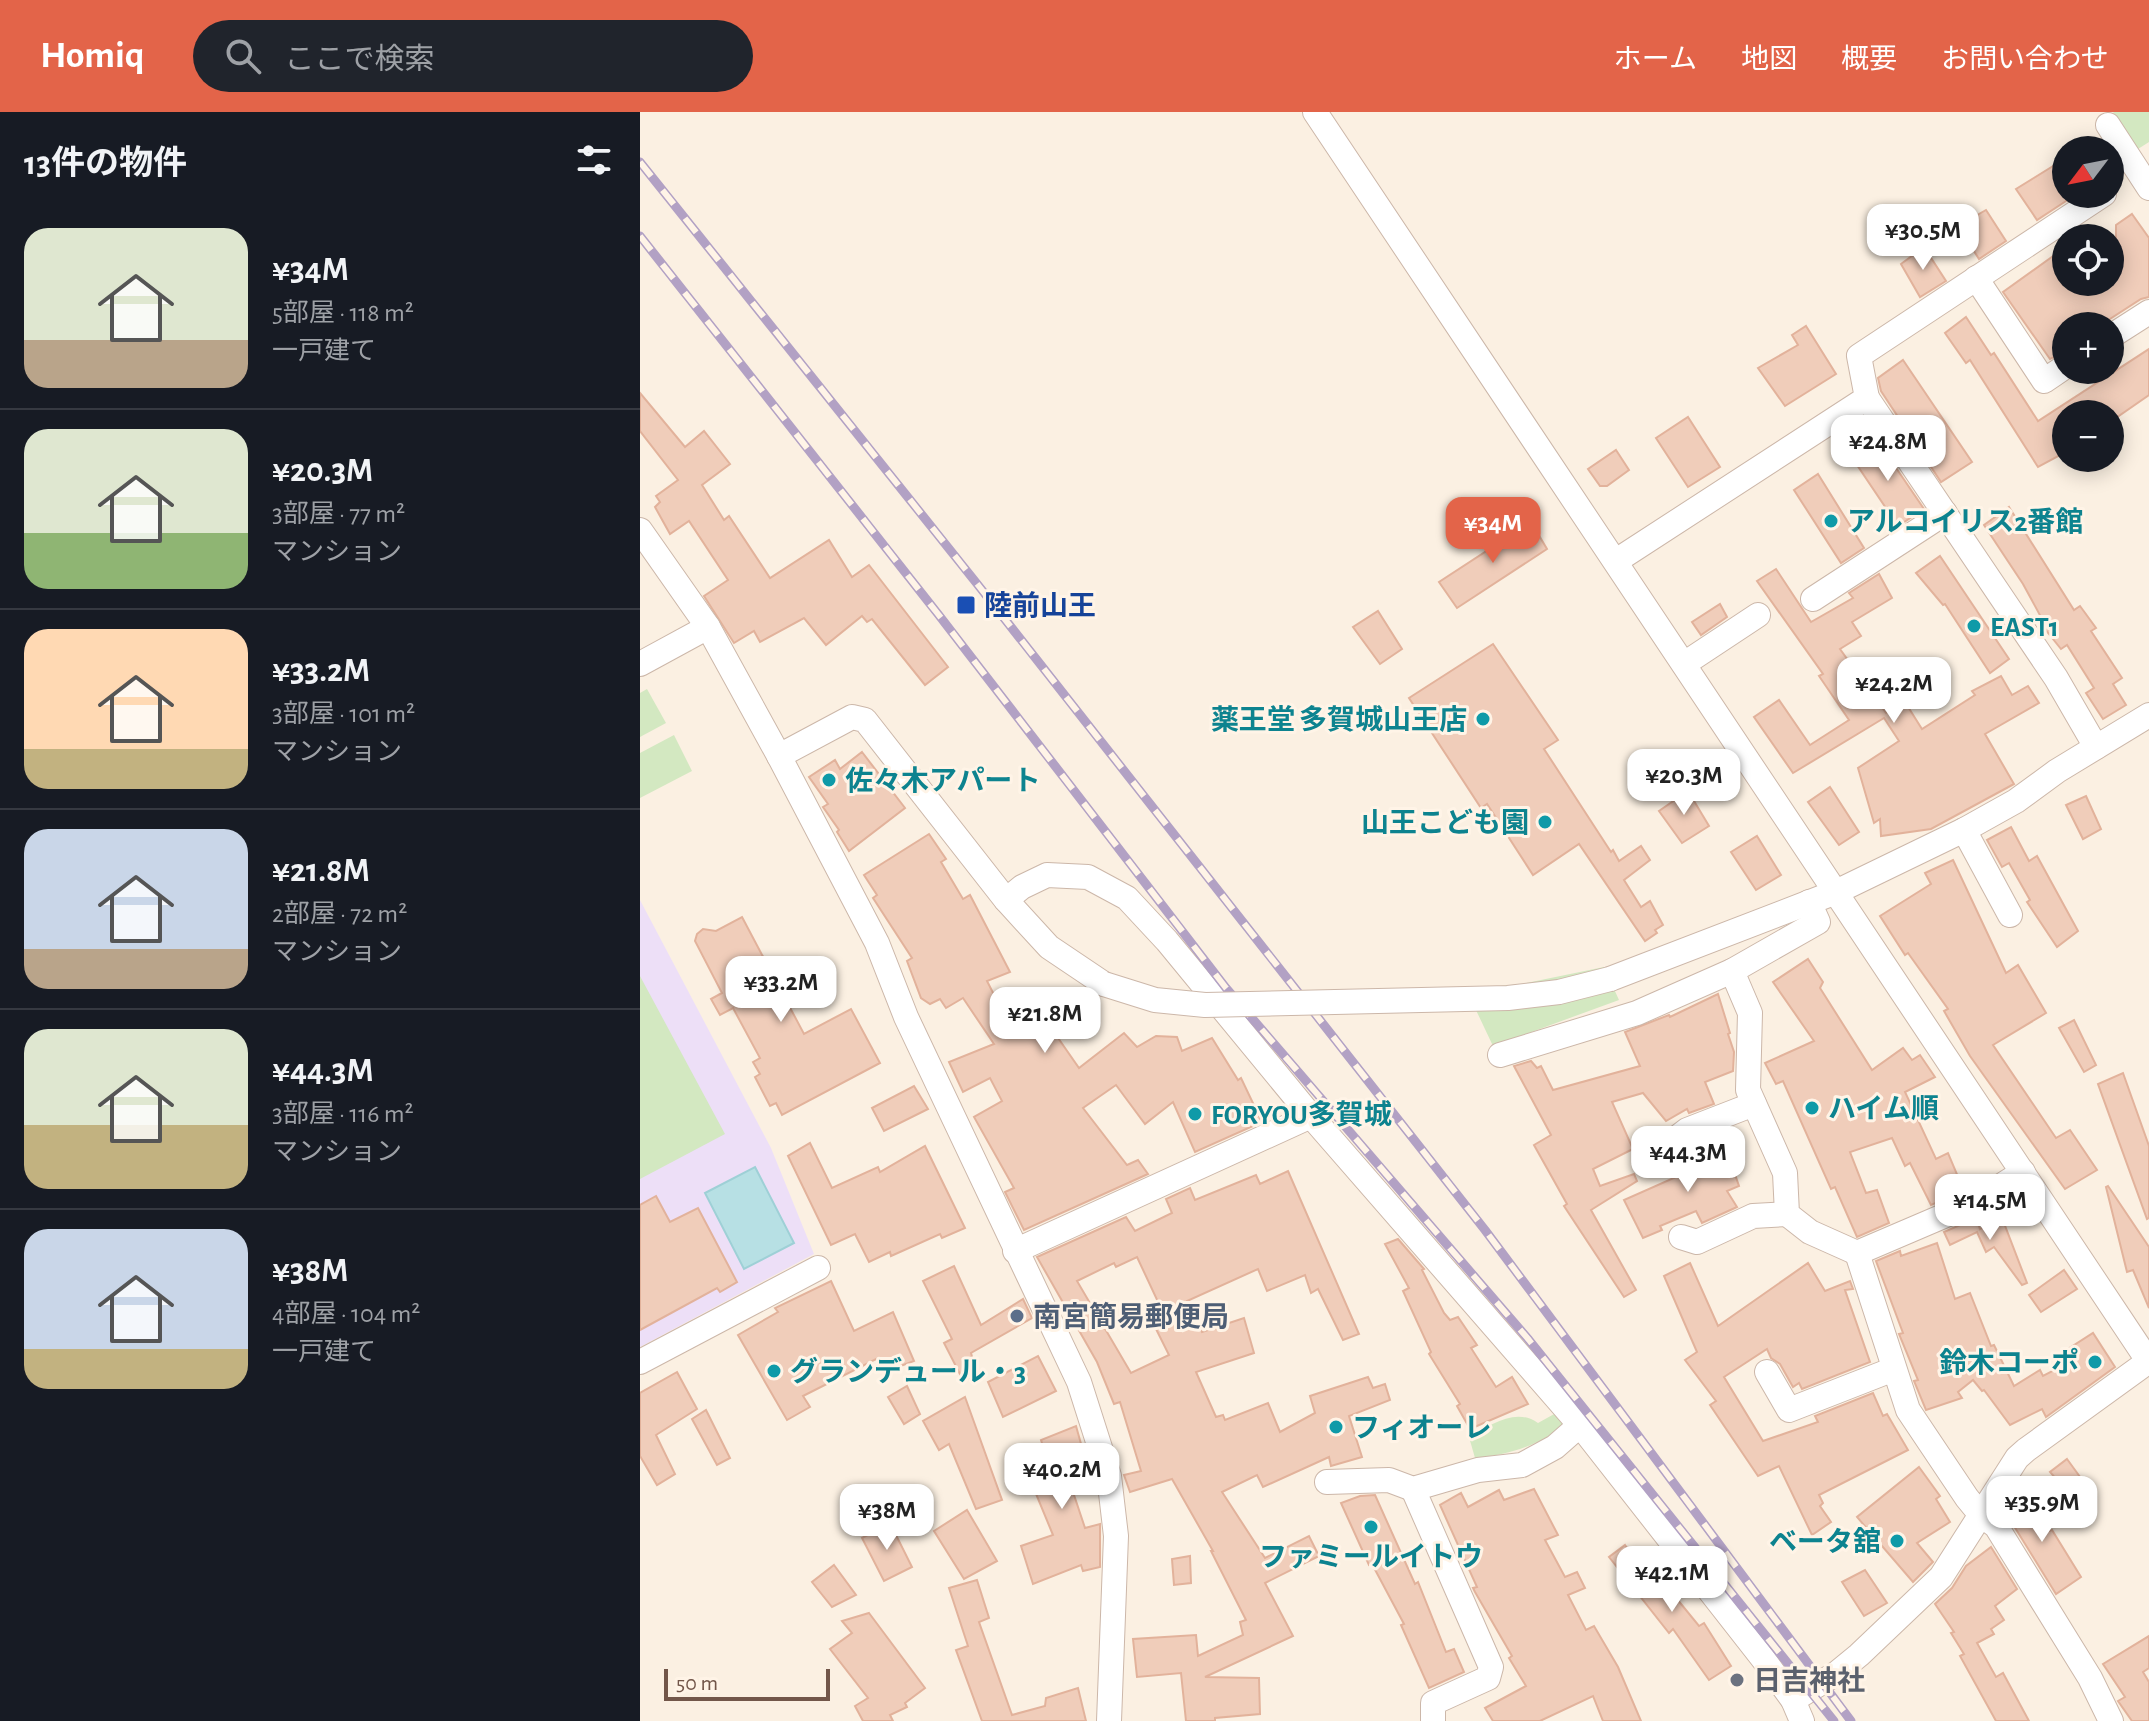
<!DOCTYPE html>
<html lang="ja">
<meta charset="utf-8">
<style>
body{margin:0;font-family:"Alegreya Sans","Noto Sans JP",sans-serif;background:#20242c;color:#f1f3f6;height:100vh;display:flex;flex-direction:column;font-size:30px;white-space:nowrap}
*{box-sizing:border-box;margin:0}
p{font-size:26px;color:#9ea1a6}
.icon{flex:none;width:44px;height:44px;fill:none;stroke:currentColor;stroke-width:2;stroke-linecap:round;stroke-linejoin:round}
.map{position:relative;flex:1;overflow:hidden}
.drawer{display:flex;flex-direction:column;background:#171b24;width:640px}
.drawer>*{flex:none}
.needle{width:52px;rotate:238deg}
.tools{position:absolute;left:1412px;top:24px;display:grid;gap:16px}
.tools a{display:grid;place-items:center;width:72px;height:72px;border-radius:50%;background:#171b24;box-shadow:0 4px 20px #0003;font-size:40px}
.scale{position:absolute;left:24px;bottom:20px;width:166px;box-sizing:border-box;padding-left:8px;border:4px solid #725649;border-top:0;font-size:22px;line-height:28px;white-space:nowrap;color:#725649;-webkit-text-stroke:6px #fff4e7;paint-order:stroke}
.price{position:absolute;translate:-50% -68px;padding:0 18px;border-radius:16px;background:#fff;color:#222;font-size:26px;line-height:52px;filter:drop-shadow(0 2px 4px #0008)}
.price::after{content:'';position:absolute;left:50%;top:48px;width:24px;height:18px;margin-left:-12px;background:inherit;clip-path:polygon(0 0,100% 0,50% 100%)}
.price.current{background:#e36449;color:#fff}
ul{padding:0;list-style:none}
li{display:flex;align-items:center;gap:24px;height:200px;padding:0 24px}
li+li{border-top:2px solid #363941}
li span{display:grid;place-items:center;flex:none;width:224px;height:160px;border-radius:24px;color:#555}
li>.icon{margin-inline-start:auto}
span .icon{width:96px;height:96px;fill:#fffc;stroke-width:1}
li b{font-size:34px}
h2{display:flex;justify-content:space-between;align-items:center;height:96px;padding:0 24px;font-size:34px}
header{display:flex;align-items:center;gap:48px;box-sizing:border-box;height:112px;padding:0 40px;background:#e36449;color:#fff}
header strong{font-size:38px}
nav{display:flex;gap:44px;margin-inline-start:auto;font-size:28px}
.search{width:560px;height:72px;background:#20242c;display:flex;align-items:center;gap:20px;box-sizing:border-box;padding:0 28px;border-radius:44px;color:#9ea1a6;font-size:30px}
main{display:flex;flex:1;min-height:0}
.map>svg:first-child{display:block}
.education{fill:#eddff7}
.green{fill:#d3e8c1}
.water{fill:#b7e0e4;stroke:#9ed0d6;stroke-width:2}
.building{fill:#f0cdba;stroke:#e2b29b;stroke-width:2;fill-rule:evenodd}
.lines{fill:none;stroke-linecap:round;stroke-linejoin:round}
.minor-casing{stroke:#ccb7a9;stroke-width:26}
.minor{stroke:#fff;stroke-width:24}
.rail-casing{stroke:#b2a1c4;stroke-width:9}
.rail{stroke:#fff4e7;stroke-width:6;stroke-dasharray:18;stroke-linecap:butt}
.minor-bridge-casing{stroke:#ccb7a9;stroke-width:26;stroke-linecap:butt}
.minor-bridge{stroke:#fff;stroke-width:24}
.culture-dot{fill:#0f9aa8;stroke:#fff4e7;stroke-width:3}
.transit-dot{fill:#1a4fb4;stroke:#fff4e7;stroke-width:3}
.service-dot{fill:#5c6f8a;stroke:#fff4e7;stroke-width:3}
.worship-dot{fill:#6b7280;stroke:#fff4e7;stroke-width:3}
.labels{text-anchor:middle;stroke-width:6;stroke-linejoin:round;paint-order:stroke}
.culture-label{font-size:28px;font-weight:bold;fill:#0d838f;stroke:#fff4e7;text-anchor:start}
.transit-label{font-size:28px;font-weight:bold;fill:#164399;stroke:#fff4e7;text-anchor:start}
.service-label{font-size:28px;font-weight:bold;fill:#4e5e75;stroke:#fff4e7;text-anchor:start}
.worship-label{font-size:28px;font-weight:bold;fill:#5b616d;stroke:#fff4e7;text-anchor:start}
</style>
<header>
<strong>Homiq</strong>
<div class="search"><svg class="icon" aria-label="search" viewBox="0 0 24 24"><circle cx="10" cy="10" r="6"/><path d="M15 15l6 6"/></svg>ここで検索</div>
<nav><a>ホーム</a><a>地図</a><a>概要</a><a>お問い合わせ</a></nav>
</header>
<main>
<section class="drawer">
<h2>13件の物件<svg class="icon" aria-label="filters" viewBox="0 0 24 24"><path d="M4 7h16M4 17h16"/><circle cx="9" cy="7" r="2"/><circle cx="15" cy="17" r="2"/></svg></h2>
<ul>
<li><span style="background:linear-gradient(#dfe7d0 70%,#b9a48a 0)"><svg class="icon" aria-label="home" viewBox="0 0 24 24"><path d="M3 11l9-7 9 7M6 9v11h12V9"/></svg></span><div><b>¥34M</b><p>5部屋 · 118 m²</p><p>一戸建て</p></div></li>
<li><span style="background:linear-gradient(#dfe7d0 65%,#8fb573 0)"><svg class="icon" aria-label="home" viewBox="0 0 24 24"><path d="M3 11l9-7 9 7M6 9v11h12V9"/></svg></span><div><b>¥20.3M</b><p>3部屋 · 77 m²</p><p>マンション</p></div></li>
<li><span style="background:linear-gradient(#ffd9b3 75%,#c2b280 0)"><svg class="icon" aria-label="home" viewBox="0 0 24 24"><path d="M3 11l9-7 9 7M6 9v11h12V9"/></svg></span><div><b>¥33.2M</b><p>3部屋 · 101 m²</p><p>マンション</p></div></li>
<li><span style="background:linear-gradient(#c9d6e8 75%,#b9a48a 0)"><svg class="icon" aria-label="home" viewBox="0 0 24 24"><path d="M3 11l9-7 9 7M6 9v11h12V9"/></svg></span><div><b>¥21.8M</b><p>2部屋 · 72 m²</p><p>マンション</p></div></li>
<li><span style="background:linear-gradient(#dfe7d0 60%,#c2b280 0)"><svg class="icon" aria-label="home" viewBox="0 0 24 24"><path d="M3 11l9-7 9 7M6 9v11h12V9"/></svg></span><div><b>¥44.3M</b><p>3部屋 · 116 m²</p><p>マンション</p></div></li>
<li><span style="background:linear-gradient(#c9d6e8 75%,#c2b280 0)"><svg class="icon" aria-label="home" viewBox="0 0 24 24"><path d="M3 11l9-7 9 7M6 9v11h12V9"/></svg></span><div><b>¥38M</b><p>4部屋 · 104 m²</p><p>一戸建て</p></div></li>
</ul>
</section>
<div class="map">
<svg width="1509" height="1609" viewBox="0 0 1509 1609">
<rect width="100%" height="100%" fill="#fbf0e2"/>
<polygon class="education" points="0,788 131,1036 174,1142 0,1235"/>
<g class="green">
<polygon points="1473,0 1509,0 1509,30 1498,37"/>
<polygon points="7,577 26,611 0,625 0,581"/>
<polygon points="34,623 52,659 0,686 0,641"/>
<polygon points="964,855 979,888 853,934 826,877 882,872"/>
<polygon points="0,864 85,1022 0,1067"/>
<path d="M916,1301L927,1312C899,1333 870,1343 835,1346L829,1325C850,1313 876,1295 898,1311Z"/>
</g>
<polygon class="water" points="115,1055 154,1131 104,1157 65,1081"/>
<g class="building">
<polygon points="1426,46 1426,89 1397,108 1376,77"/>
<polygon points="1346,98 1366,129 1339,147 1318,114"/>
<polygon points="1492,102 1509,126 1509,185 1501,187 1459,214 1426,214 1426,239 1410,247 1363,180 1416,142 1426,159 1426,170 1470,170 1470,141 1476,150 1476,113"/>
<polygon points="1284,135 1306,169 1280,185 1261,152"/>
<polygon points="1326,205 1351,243 1354,241 1398,309 1509,237 1509,283 1473,308 1470,302 1426,302 1426,340 1398,355 1330,248 1326,251 1305,221"/>
<polygon points="1166,214 1196,262 1145,294 1118,256 1158,233 1152,223"/>
<polygon points="1263,248 1332,350 1301,370 1241,279 1238,266"/>
<polygon points="0,281 45,335 64,319 90,352 62,373 84,408 89,404 130,466 189,428 212,465 229,453 308,555 285,573 232,507 227,510 222,504 186,533 164,506 120,530 114,519 94,531 64,484 88,468 49,409 30,422 15,395 20,390 16,384 38,368 0,319"/>
<polygon points="1048,305 1080,355 1048,375 1016,326"/>
<polygon points="1237,328 1284,397 1258,414 1211,344"/>
<polygon points="976,338 989,358 967,374 960,374 948,357"/>
<polygon points="1178,362 1224,436 1201,451 1154,378"/>
<polygon points="1369,395 1434,498 1440,494 1456,516 1451,519 1482,566 1473,572 1486,593 1463,607 1446,581 1454,576 1427,533 1421,537 1397,507 1401,505 1383,472 1344,413"/>
<polygon points="891,410 907,437 817,496 799,470"/>
<polygon points="1300,444 1369,547 1350,561 1305,492 1303,493 1276,461"/>
<polygon points="1136,457 1171,510 1213,486 1209,481 1239,462 1252,486 1212,510 1221,524 1200,537 1246,601 1265,590 1282,617 1335,583 1332,579 1361,564 1372,583 1388,574 1399,591 1345,622 1374,672 1291,717 1241,724 1240,707 1234,711 1218,656 1259,629 1244,606 1153,661 1114,605 1139,588 1170,633 1209,608 1179,564 1183,562 1117,469"/>
<polygon points="1080,492 1087,505 1061,523 1052,510"/>
<polygon points="738,499 762,537 740,552 713,515"/>
<polygon points="853,532 918,628 904,637 971,740 973,738 979,749 1001,734 1010,748 984,768 1001,795 1010,789 1023,813 1015,818 1017,821 1005,829 939,732 893,763 847,692 841,696 769,586"/>
<polygon points="222,640 265,696 209,739 197,720 199,718 183,695 188,692 169,665 195,648 200,657"/>
<polygon points="1190,675 1219,720 1199,733 1168,690"/>
<polygon points="1048,679 1069,714 1042,731 1019,699"/>
<polygon points="1446,684 1461,717 1443,727 1426,693"/>
<polygon points="1371,715 1389,749 1397,744 1438,819 1417,835 1387,790 1390,788 1369,751 1362,755 1347,728"/>
<polygon points="289,722 306,747 301,750 323,787 330,783 370,860 347,869 371,916 402,896 420,920 416,923 439,956 484,921 497,935 516,924 537,925 542,939 572,926 598,968 601,966 622,1010 555,1040 533,990 505,1012 476,973 443,996 487,1053 498,1048 508,1062 384,1118 365,1080 374,1076 334,1005 362,989 350,966 323,980 309,950 354,932 323,886 306,896 300,887 290,892 281,886 267,849 272,846 233,786 237,783 224,763"/>
<polygon points="1117,724 1141,763 1116,778 1091,740"/>
<polygon points="1313,748 1366,861 1378,853 1406,901 1353,933 1416,1026 1430,1018 1457,1058 1425,1077 1330,944 1304,899 1308,897 1268,841 1265,843 1240,804 1291,772 1285,761"/>
<polygon points="102,805 164,922 211,897 240,951 142,1003 136,991 130,994 115,965 120,962 113,950 120,946 93,896 80,903 71,887 82,881 55,829 57,822 63,817 76,819"/>
<polygon points="1168,847 1183,870 1180,876 1232,958 1263,936 1272,948 1280,943 1295,965 1265,980 1296,1047 1308,1041 1324,1079 1291,1093 1270,1051 1265,1054 1252,1026 1210,1040 1226,1081 1237,1078 1249,1111 1217,1125 1195,1075 1191,1077 1143,969 1136,972 1125,951 1174,929 1133,870"/>
<polygon points="1078,882 1090,921 1088,922 1094,940 1093,959 1065,970 1074,992 1049,1001 1047,997 1026,1009 1003,981 972,990 993,1037 953,1057 960,1074 994,1062 997,1069 951,1098 996,1178 984,1185 924,1094 927,1092 894,1033 911,1023 874,954 891,949 897,956 901,954 913,978 1000,954 985,920 1029,903 1030,905"/>
<polygon points="1434,908 1456,953 1444,960 1419,916"/>
<polygon points="1483,961 1509,1034 1509,1106 1507,1107 1458,972"/>
<polygon points="274,974 288,997 244,1019 232,996"/>
<polygon points="170,1031 192,1076 238,1055 240,1060 285,1034 325,1116 302,1126 300,1122 251,1144 250,1140 229,1150 215,1122 191,1133 148,1044"/>
<polygon points="1084,1031 1099,1074 1087,1079 1097,1095 1062,1111 1056,1099 1020,1114 1022,1118 1003,1126 984,1088 1061,1054 1056,1041"/>
<path d="M648,1059L719,1222L703,1228L678,1177L671,1181L665,1163L627,1179L618,1157L547,1189L562,1220L604,1206L614,1241L556,1260L576,1305L583,1303L585,1308L628,1291L640,1320L675,1301L670,1284L728,1265L733,1276L745,1272L750,1288L709,1304L722,1345L691,1354L689,1345L623,1375L617,1363L582,1380L625,1446L669,1424L679,1444L625,1471L653,1524L565,1565L619,1566L620,1602L575,1606V1609H546L541,1561L497,1565L493,1527L556,1523L558,1544L603,1523L600,1510L606,1508L571,1439H573L532,1367L490,1380L484,1363L501,1359L480,1290L474,1292L457,1250L397,1145L486,1105L495,1119L532,1101L526,1087L550,1076L555,1088L616,1063L620,1072ZM497,1145L527,1209L515,1215L529,1243L491,1261L437,1169L474,1151L476,1155Z"/>
<polygon points="1468,1074 1509,1135 1509,1196 1493,1158 1487,1160 1466,1075"/>
<polygon points="16,1084 30,1110 58,1096 97,1170 80,1180 77,1176 0,1218 0,1093"/>
<polygon points="1336,1106 1340,1117 1362,1106 1387,1171 1382,1173 1354,1135 1346,1140 1337,1120 1310,1133 1304,1120"/>
<polygon points="758,1127 784,1157 782,1158 804,1201 810,1208 818,1205 837,1233 831,1236 856,1275 872,1265 888,1292 830,1317 817,1294 820,1292 789,1242 791,1240 763,1179 769,1176 745,1132"/>
<polygon points="1297,1131 1315,1187 1330,1181 1351,1234 1354,1233 1374,1274 1400,1258 1403,1264 1436,1247 1428,1237 1453,1221 1475,1255 1406,1305 1402,1297 1370,1313 1344,1278 1342,1279 1333,1268 1318,1280 1322,1286 1286,1298 1274,1269 1278,1268 1259,1222 1263,1221 1236,1149 1260,1139 1261,1144"/>
<polygon points="1050,1151 1078,1214 1168,1151 1185,1179 1210,1169 1213,1177 1205,1178 1230,1250 1162,1277 1159,1271 1153,1275 1140,1252 1131,1246 1127,1237 1084,1265 1123,1329 1178,1310 1175,1304 1233,1281 1243,1304 1247,1302 1268,1338 1179,1383 1183,1391 1180,1394 1191,1410 1172,1423 1139,1354 1118,1364 1070,1293 1076,1289 1045,1248 1057,1240 1024,1164"/>
<polygon points="314,1154 341,1213 383,1187 392,1206 331,1241 337,1263 323,1268 304,1231 312,1227 283,1169"/>
<polygon points="1424,1158 1437,1177 1401,1200 1389,1183"/>
<polygon points="191,1169 214,1219 253,1200 274,1249 245,1260 238,1246 163,1284 170,1295 147,1308 98,1223 138,1200 135,1196"/>
<polygon points="398,1244 416,1279 363,1305 348,1270"/>
<polygon points="37,1260 57,1297 16,1323 35,1362 17,1373 0,1344 0,1281"/>
<polygon points="267,1274 280,1302 264,1312 248,1285"/>
<polygon points="325,1285 362,1388 336,1397 309,1332 299,1338 283,1309"/>
<polygon points="66,1298 90,1346 77,1353 52,1307"/>
<polygon points="436,1314 452,1371 432,1377 445,1416 460,1412 460,1455 443,1459 441,1453 393,1472 381,1434 413,1423 387,1360 409,1353 401,1328"/>
<polygon points="1427,1347 1451,1380 1437,1391 1410,1360"/>
<polygon points="1279,1355 1300,1384 1296,1387 1310,1410 1277,1431 1293,1450 1273,1470 1217,1405"/>
<polygon points="894,1377 918,1423 905,1428 925,1465 937,1460 945,1476 928,1483 946,1518 954,1514 978,1555 1001,1609 963,1609 953,1584 900,1609 853,1609 845,1596 886,1574 869,1546 872,1544 835,1480 833,1476 837,1475 800,1393 821,1381 828,1395 859,1378 864,1388"/>
<polygon points="1384,1381 1409,1419 1412,1418 1441,1465 1416,1482 1369,1406 1361,1399"/>
<polygon points="735,1383 775,1472 778,1470 806,1540 814,1537 824,1560 789,1576 761,1513 764,1512 732,1452 729,1453 701,1391 720,1384"/>
<polygon points="327,1398 357,1449 324,1467 294,1419"/>
<polygon points="250,1411 272,1455 244,1469 222,1426"/>
<polygon points="985,1433 1004,1459 1010,1454 1059,1514 1064,1511 1091,1554 1069,1568 1033,1517 1029,1521 969,1445"/>
<polygon points="1351,1435 1377,1477 1355,1494 1364,1508 1351,1517 1354,1522 1337,1531 1356,1565 1363,1561 1389,1609 1356,1609 1320,1544 1324,1542 1311,1521 1314,1520 1295,1492 1312,1476 1326,1454"/>
<polygon points="550,1444 551,1471 534,1473 532,1447"/>
<polygon points="194,1453 216,1483 192,1495 172,1470"/>
<polygon points="1225,1458 1247,1491 1224,1504 1202,1470"/>
<polygon points="337,1468 349,1506 339,1510 372,1603 405,1594 406,1586 438,1576 446,1609 342,1609 316,1538 328,1534 309,1476"/>
<polygon points="229,1501 285,1576 265,1591 267,1595 250,1603 253,1609 223,1609 215,1594 228,1586 190,1537 212,1521 202,1509"/>
<polygon points="1509,1524 1509,1556 1503,1560 1509,1570 1509,1609 1492,1609 1478,1589 1485,1585 1463,1552"/>
</g>
<g class="lines">
<defs>
<g id="minor">
<polyline points="675,0 1509,1250"/>
<polyline points="1468,13 1509,76"/>
<polyline points="1336,166 1404,269 1426,254"/>
<polyline points="1470,225 1509,200"/>
<polyline points="1227,286 1416,566 1456,635"/>
<polyline points="0,418 68,515 139,644 237,831 266,905 439,1270 469,1364 476,1424 469,1609"/>
<polyline points="976,449 1227,286 1219,244 1464,82"/>
<polyline points="1173,487 1305,401"/>
<polyline points="0,552 68,515"/>
<polyline points="1044,552 1118,503"/>
<polyline points="139,644 212,605 225,608 366,788 409,835 464,872"/>
<polyline points="1324,718 1370,803"/>
<polyline points="366,788 382,775 407,763 448,765 487,786 527,829 671,1004 940,1313 1124,1548 1153,1588 1162,1609"/>
<polyline points="1169,790 1178,810 1092,859 1110,901 1108,978 1145,1061 1147,1102 1170,1120 1217,1141 1334,1091 1383,1060"/>
<polyline points="970,867 1196,780 1324,718 1376,689 1417,659 1509,603"/>
<polyline points="860,943 997,901 1092,859"/>
<polyline points="1005,1050 1047,1018 1114,992"/>
<polyline points="1041,1125 1057,1130 1113,1104 1147,1102"/>
<polyline points="375,1139 671,1004"/>
<polyline points="1217,1141 1268,1298 1327,1386 1341,1403 1356,1414 1450,1566 1471,1609"/>
<polyline points="0,1250 178,1156"/>
<polyline points="1127,1260 1149,1298 1254,1257"/>
<polyline points="687,1370 749,1368 773,1377 838,1358 882,1353 915,1335 940,1313"/>
<polyline points="773,1377 851,1555 848,1566 793,1591 793,1609"/>
<polyline points="1153,1588 1197,1561 1219,1543 1301,1465 1377,1346 1386,1338 1509,1249"/>
</g>
</defs>
<use href="#minor" class="minor-casing"/>
<use href="#minor" class="minor"/>
<defs>
<g id="rail">
<polyline points="0,50 338,473 845,1118 1211,1609"/>
<polyline points="0,124 298,502 586,876 889,1228 1194,1609"/>
</g>
</defs>
<use href="#rail" class="rail-casing"/>
<use href="#rail" class="rail"/>
<defs>
<polyline id="minor-bridge" points="464,872 515,888 565,893 868,886 919,880 970,867"/>
</defs>
<use href="#minor-bridge" class="minor-bridge-casing"/>
<use href="#minor-bridge" class="minor-bridge"/>
</g>
<g class="culture-dot">
<circle cx="1191" cy="409" r="8"/>
<circle cx="1334" cy="514" r="8"/>
<circle cx="843" cy="607" r="8"/>
<circle cx="189" cy="668" r="8"/>
<circle cx="905" cy="710" r="8"/>
<circle cx="1172" cy="996" r="8"/>
<circle cx="555" cy="1002" r="8"/>
<circle cx="1455" cy="1250" r="8"/>
<circle cx="134" cy="1259" r="8"/>
<circle cx="696" cy="1315" r="8"/>
<circle cx="731" cy="1415" r="8"/>
<circle cx="1257" cy="1429" r="8"/>
</g>
<rect class="transit-dot" x="316" y="483" width="20" height="20" rx="4"/>
<circle class="service-dot" cx="377" cy="1204" r="8"/>
<circle class="worship-dot" cx="1097" cy="1568" r="8"/>
<g class="labels">
<g class="culture-label">
<text x="1207" y="419">アルコイリス2番館</text>
<text x="1350" y="524">EAST1</text>
<text x="827" y="617" text-anchor="end">薬王堂 多賀城山王店</text>
<text x="205" y="678">佐々木アパート</text>
<text x="889" y="720" text-anchor="end">山王こども園</text>
<text x="1188" y="1006">ハイム順</text>
<text x="571" y="1012">FORYOU多賀城</text>
<text x="1439" y="1260" text-anchor="end">鈴木コーポ</text>
<text x="150" y="1269">グランデュール・3</text>
<text x="712" y="1325">フィオーレ</text>
<text x="1241" y="1439" text-anchor="end">ベータ舘</text>
<text x="731" y="1454" text-anchor="middle">ファミールイトウ</text>
</g>
<g class="transit-label">
<text x="344" y="503">陸前山王</text>
</g>
<g class="service-label">
<text x="393" y="1214">南宮簡易郵便局</text>
</g>
<g class="worship-label">
<text x="1113" y="1578">日吉神社</text>
</g>
</g>
</svg>
<div class="tools">
<a><svg class="needle" viewBox="-14 -14 28 28"><path d="M0-13l5 13h-10z" fill="#e53935"/><path d="M0 13l5-13h-10z" fill="#9ea1a6"/></svg></a>
<a><svg class="icon" aria-label="locate" viewBox="0 0 24 24"><circle cx="12" cy="12" r="6"/><path d="M12 2v4M12 18v4M2 12h4M18 12h4"/></svg></a>
<a>+</a>
<a>−</a>
</div>
<div class="scale">50 m</div>
<b class="price" style="left:1283px;top:160px">¥30.5M</b>
<b class="price" style="left:1248px;top:371px">¥24.8M</b>
<b class="price current" style="left:853px;top:453px">¥34M</b>
<b class="price" style="left:1254px;top:613px">¥24.2M</b>
<b class="price" style="left:1044px;top:705px">¥20.3M</b>
<b class="price" style="left:141px;top:912px">¥33.2M</b>
<b class="price" style="left:405px;top:943px">¥21.8M</b>
<b class="price" style="left:1048px;top:1082px">¥44.3M</b>
<b class="price" style="left:1350px;top:1130px">¥14.5M</b>
<b class="price" style="left:422px;top:1399px">¥40.2M</b>
<b class="price" style="left:1402px;top:1432px">¥35.9M</b>
<b class="price" style="left:247px;top:1440px">¥38M</b>
<b class="price" style="left:1032px;top:1502px">¥42.1M</b>
</div>
</main>
